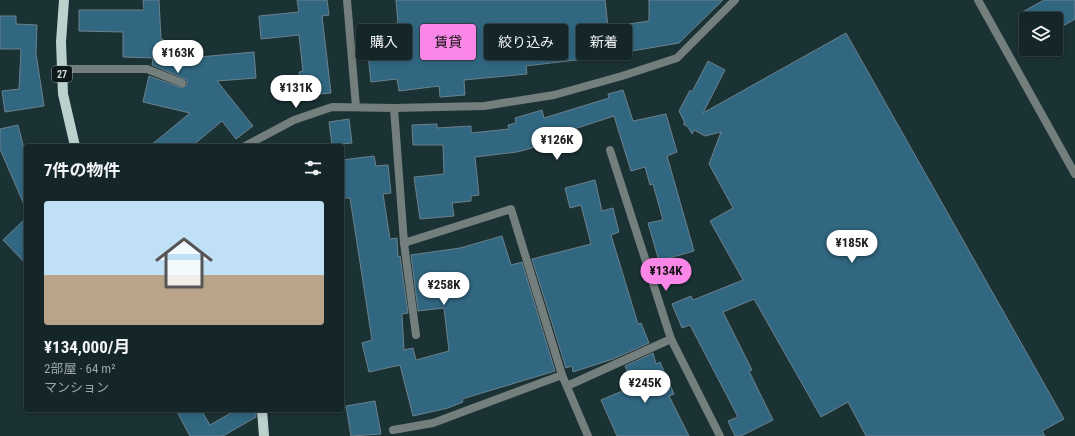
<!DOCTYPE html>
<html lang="ja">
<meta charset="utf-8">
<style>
body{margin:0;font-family:"Roboto Condensed","Noto Sans JP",sans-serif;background:#1d2e30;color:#f1f3f6;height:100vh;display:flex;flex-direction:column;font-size:15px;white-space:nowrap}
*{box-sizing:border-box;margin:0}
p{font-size:13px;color:#9da5a8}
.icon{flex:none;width:22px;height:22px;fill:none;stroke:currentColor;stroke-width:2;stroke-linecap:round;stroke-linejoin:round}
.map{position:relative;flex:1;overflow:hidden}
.sheet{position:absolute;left:24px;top:144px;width:320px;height:268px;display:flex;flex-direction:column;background:#142628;border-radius:4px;box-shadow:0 2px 6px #0003,0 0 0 1px #334345}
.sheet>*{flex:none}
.banner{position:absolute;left:356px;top:24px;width:380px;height:36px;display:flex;gap:8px}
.buttons{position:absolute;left:1019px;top:12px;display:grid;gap:8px}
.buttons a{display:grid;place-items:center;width:44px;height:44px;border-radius:4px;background:#142628;box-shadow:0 2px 6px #0003,0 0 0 1px #334345;font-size:20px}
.price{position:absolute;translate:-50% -34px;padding:0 9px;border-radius:14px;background:#fff;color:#222;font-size:13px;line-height:26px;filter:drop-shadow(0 1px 2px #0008)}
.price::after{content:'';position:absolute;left:50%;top:24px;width:12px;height:9px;margin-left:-6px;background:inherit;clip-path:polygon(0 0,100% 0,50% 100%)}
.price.current{background:#fa87e7;color:#111}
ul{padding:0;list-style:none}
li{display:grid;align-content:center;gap:8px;height:212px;padding:0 20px}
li+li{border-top:1px solid #334345}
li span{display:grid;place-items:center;height:124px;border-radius:4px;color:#555}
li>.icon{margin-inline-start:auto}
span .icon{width:72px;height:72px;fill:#fffc;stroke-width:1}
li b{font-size:17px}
h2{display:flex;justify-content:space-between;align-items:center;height:48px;padding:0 20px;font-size:17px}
.chip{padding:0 14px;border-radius:4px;background:#142628;box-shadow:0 2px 6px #0003,0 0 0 1px #334345;font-size:14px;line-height:36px}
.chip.current{background:#fa87e7;color:#111}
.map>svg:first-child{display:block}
.building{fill:#316781;stroke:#6c818d}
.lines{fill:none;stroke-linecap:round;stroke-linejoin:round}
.service{stroke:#747f7d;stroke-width:8}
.minor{stroke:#747f7d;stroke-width:8}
.primary{stroke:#bbd1cd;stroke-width:10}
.labels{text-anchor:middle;stroke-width:3;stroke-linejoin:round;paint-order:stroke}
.shield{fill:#0e1819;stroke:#96a3a4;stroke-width:1}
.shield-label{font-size:10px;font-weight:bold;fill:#d0dee0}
</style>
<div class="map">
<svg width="1075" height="436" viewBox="0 0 1075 436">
<rect width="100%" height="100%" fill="#1b3235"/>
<g class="building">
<polygon points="143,0 159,0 161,39 199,57 254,52 256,78 217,81 253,126 236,139 222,121 192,146 150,146 190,113 143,102 149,76 182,88 187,85 187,80 152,65 153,58 123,57 123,32 79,31 79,10 144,10"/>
<polygon points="297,0 327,0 329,15 322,16 331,93 301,96 299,72 303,71 299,35 261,39 259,16 299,12"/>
<polygon points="396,0 605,0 608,27 649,21 649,0 723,0 679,43 626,52 626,54 526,66 527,74 464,80 465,95 440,97 439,86 399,91 397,79 371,82 365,28 398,23"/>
<polygon points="1044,0 1075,0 1075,19 1056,30 1056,19 1026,19 1026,26 1019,14"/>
<polygon points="0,16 16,16 16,24 37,25 36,53 44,106 5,112 2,91 19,89 21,49 0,49"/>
<polygon points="846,33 1064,419 1042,431 1045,436 866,436 848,402 821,417 754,299 723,312 752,370 749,371 773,420 741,436 735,436 728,421 738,417 690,325 682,328 672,304 691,296 693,300 743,280 710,221 733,208 709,164 721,132 705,136 694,130 692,134 688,127 683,124 685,123 679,111 690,90 692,92 708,61 725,70 703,113"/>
<polygon points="623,90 633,121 666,114 677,152 667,156 694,251 659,261 648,223 663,220 653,184 650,185 645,167 631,171 614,116 568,131 570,137 554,142 517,152 475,157 479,195 471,196 471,201 452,203 454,216 420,219 414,177 444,174 443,145 413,145 412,125 437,124 437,128 471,126 471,133 509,129 508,125 516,123 515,118 542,110 544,118 609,98 608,94"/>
<polygon points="349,119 352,143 332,145 329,122"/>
<polygon points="18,125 26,157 26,209 0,149 0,129"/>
<polygon points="374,156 376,166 388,165 391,193 383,194 390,239 397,238 398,257 400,256 408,313 402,314 404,350 413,348 416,360 449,351 444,308 418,311 411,255 460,248 502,236 511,265 522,262 555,371 462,399 463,402 448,408 413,416 400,365 369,372 362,343 372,340 350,198 343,198 342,160"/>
<polygon points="595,180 602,211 613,208 619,232 611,235 638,324 641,323 649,343 613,359 573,372 572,366 566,368 532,259 591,244 581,205 570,208 565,188"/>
<polygon points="26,218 26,264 3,240"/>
<polygon points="653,353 656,364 660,362 674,394 669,396 689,436 617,436 601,400 634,386 625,366"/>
<polygon points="375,401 381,434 351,436 346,406"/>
<polygon points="176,410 201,410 210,425 236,410 256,410 256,417 223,436 190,436"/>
</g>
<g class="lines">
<g class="service">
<polyline points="62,69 147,69 182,83"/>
<polyline points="393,430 433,423 562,375"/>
</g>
<g class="minor">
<polyline points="347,0 356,107"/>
<polyline points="978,0 1075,174"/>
<polyline points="394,108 404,243 511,209 562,375 588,436"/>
<polyline points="245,146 294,120 332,107 394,108 484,106 554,95 622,76 677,58 735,0"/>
<polyline points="610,150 671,339 720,436"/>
<polyline points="404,243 416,335"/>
<polyline points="567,386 671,339"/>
</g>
<g class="primary">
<polyline points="64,0 61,42 63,94 75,146"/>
<polyline points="262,410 264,436"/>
</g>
</g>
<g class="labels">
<rect class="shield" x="52" y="66" width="20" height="16" rx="3"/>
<g class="shield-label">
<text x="62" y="78">27</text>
</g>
</g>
</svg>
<div class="buttons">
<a><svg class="icon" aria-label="layers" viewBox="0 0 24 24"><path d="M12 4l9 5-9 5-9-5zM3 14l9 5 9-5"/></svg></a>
</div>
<b class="price" style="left:178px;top:74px">¥163K</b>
<b class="price" style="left:296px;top:109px">¥131K</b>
<b class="price" style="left:557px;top:161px">¥126K</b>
<b class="price" style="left:852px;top:264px">¥185K</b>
<b class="price current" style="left:666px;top:292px">¥134K</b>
<b class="price" style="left:444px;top:306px">¥258K</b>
<b class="price" style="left:645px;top:404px">¥245K</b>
<div class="banner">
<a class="chip">購入</a>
<a class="chip current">賃貸</a>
<a class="chip">絞り込み</a>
<a class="chip">新着</a>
</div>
<section class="sheet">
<h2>7件の物件<svg class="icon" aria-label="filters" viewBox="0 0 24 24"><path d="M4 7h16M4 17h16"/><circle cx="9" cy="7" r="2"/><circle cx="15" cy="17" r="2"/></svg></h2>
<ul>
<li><span style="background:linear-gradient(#bfe0f5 60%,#b9a48a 0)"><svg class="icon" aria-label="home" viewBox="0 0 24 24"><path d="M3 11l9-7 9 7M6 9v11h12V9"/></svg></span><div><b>¥134,000/月</b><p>2部屋 · 64 m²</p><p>マンション</p></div></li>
</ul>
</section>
</div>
